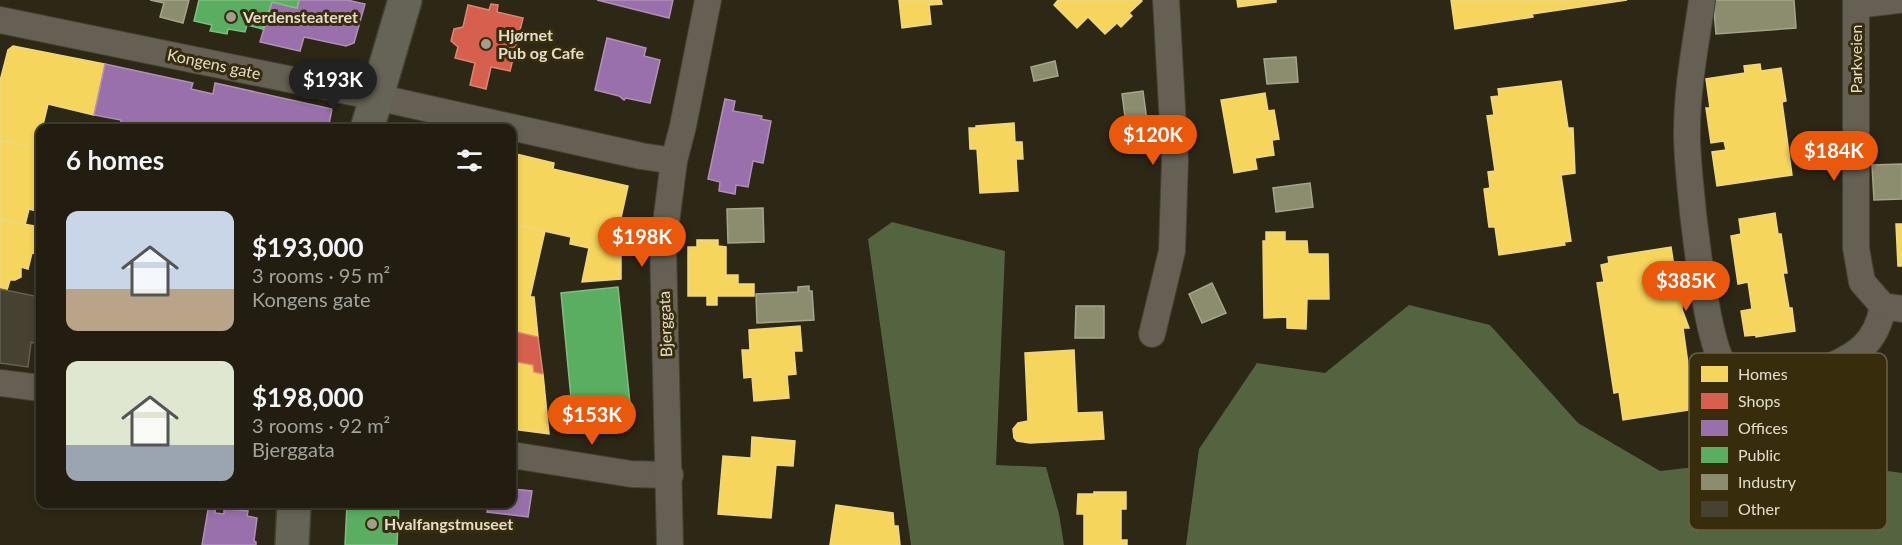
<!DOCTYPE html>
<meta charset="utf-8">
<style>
body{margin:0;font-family:Lato,sans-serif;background:#2a2619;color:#f1f3f6;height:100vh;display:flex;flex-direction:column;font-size:22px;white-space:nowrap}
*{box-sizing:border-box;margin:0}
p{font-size:20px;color:#a2a29f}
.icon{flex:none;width:33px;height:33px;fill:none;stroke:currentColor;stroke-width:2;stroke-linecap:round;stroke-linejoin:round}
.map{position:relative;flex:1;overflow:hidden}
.details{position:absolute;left:36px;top:124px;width:480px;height:384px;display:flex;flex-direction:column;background:#221d10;border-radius:12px;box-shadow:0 3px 9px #0003,0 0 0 2px #3f3b30}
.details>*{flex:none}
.price{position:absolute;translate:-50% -51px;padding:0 14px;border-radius:21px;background:#ea580c;color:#fff;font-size:20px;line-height:39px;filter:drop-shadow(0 2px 3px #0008)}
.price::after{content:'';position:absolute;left:50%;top:36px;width:18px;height:14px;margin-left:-9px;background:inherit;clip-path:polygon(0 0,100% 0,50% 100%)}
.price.on{background:#222;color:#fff}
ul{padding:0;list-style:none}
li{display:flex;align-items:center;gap:18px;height:150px;padding:0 30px}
li span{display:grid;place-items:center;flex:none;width:168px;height:120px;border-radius:12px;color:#555}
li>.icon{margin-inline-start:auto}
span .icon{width:72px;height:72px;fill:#fffc;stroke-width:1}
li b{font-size:26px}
h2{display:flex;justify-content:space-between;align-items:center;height:72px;padding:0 30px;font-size:26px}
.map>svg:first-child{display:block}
.forest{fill:#556440}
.homes{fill:#f6d55c;stroke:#f0d77d;stroke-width:1.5}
.shops{fill:#d6604d;stroke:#da8673;stroke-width:1.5}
.offices{fill:#9970ab;stroke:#af91b5;stroke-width:1.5}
.public{fill:#5aae61;stroke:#83bc81;stroke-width:1.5}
.industry{fill:#8c8c6e;stroke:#a6a48a;stroke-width:1.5}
.building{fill:#474132;stroke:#666152;stroke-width:1.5}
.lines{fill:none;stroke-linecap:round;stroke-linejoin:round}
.street-casing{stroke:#464135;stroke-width:28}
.secondary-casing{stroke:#464135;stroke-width:36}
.street{stroke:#656053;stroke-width:26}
.secondary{stroke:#666357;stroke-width:33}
.poi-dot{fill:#a39d8c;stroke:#372c0c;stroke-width:2}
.labels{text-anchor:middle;stroke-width:6;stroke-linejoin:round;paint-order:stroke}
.poi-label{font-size:16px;font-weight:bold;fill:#e3ddcb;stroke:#372c0c;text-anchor:start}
.street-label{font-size:16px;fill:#e3ddcb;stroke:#372c0c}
.key{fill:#372c0c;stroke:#6b6145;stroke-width:1.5}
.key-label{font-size:16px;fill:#e3ddcb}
</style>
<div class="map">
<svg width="1902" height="545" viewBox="0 0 1902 545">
<rect width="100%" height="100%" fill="#2d2716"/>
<g class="forest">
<polygon points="892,222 1005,251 996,465 1046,467 1059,514 1064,545 911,545 868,239"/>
<polygon points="1409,305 1490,325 1578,423 1660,471 1739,462 1803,452 1847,465 1902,473 1902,545 1186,545 1199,449 1257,363 1325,373"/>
</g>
<g class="homes">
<polygon points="899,0 941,0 942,4 929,5 931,24 902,28"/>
<polygon points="1058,0 1141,0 1142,1 1129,13 1132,16 1121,27 1117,23 1105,34 1088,17 1077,28 1054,5"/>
<polygon points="1237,0 1276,0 1276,2 1238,7"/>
<polygon points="1451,0 1627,0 1532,14 1533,17 1455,29"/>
<polygon points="13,46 105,64 94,115 48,104 42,129 40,129 38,147 0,141 0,81 8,50"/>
<polygon points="1760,64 1761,71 1781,68 1786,101 1782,102 1792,175 1717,186 1712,152 1726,150 1724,141 1711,143 1706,108 1710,108 1706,79 1745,73 1744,66"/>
<polygon points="1561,81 1568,128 1573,128 1575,173 1561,175 1571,241 1564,242 1565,245 1499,255 1495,227 1489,227 1484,189 1490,188 1488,172 1495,171 1487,116 1494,115 1491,97 1499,96 1498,89"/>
<polygon points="1265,93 1268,111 1274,110 1279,139 1272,140 1274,155 1255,158 1257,169 1234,173 1221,100"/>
<polygon points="1014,123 1015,142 1022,142 1023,159 1016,159 1018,191 980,193 977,149 970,149 969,128 976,128 976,126"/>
<polygon points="0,141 40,148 40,212 29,209 25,225 0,220"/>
<polygon points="512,153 554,163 553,169 628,186 615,245 621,246 621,279 582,282 589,248 570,244 571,237 512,224"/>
<polygon points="1775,213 1778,234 1781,234 1787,273 1783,273 1789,308 1792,308 1795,331 1756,337 1756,335 1745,336 1741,311 1752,309 1748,282 1738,284 1731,236 1741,234 1739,219"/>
<polygon points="0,220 40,227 40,254 32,253 28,269 21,267 21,277 15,280 10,280 7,290 0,289"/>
<polygon points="512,224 545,231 530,297 534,297 538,337 512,331"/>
<polygon points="1896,224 1902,224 1902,266 1898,266"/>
<polygon points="1266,232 1285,232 1285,241 1307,241 1308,254 1328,254 1329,299 1307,299 1306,329 1287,328 1287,317 1264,318 1263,241 1266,241"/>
<polygon points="697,240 718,240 718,246 726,247 726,275 738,275 738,284 754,284 754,296 717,296 717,305 707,305 707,296 688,296 688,247 697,247"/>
<polygon points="1671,247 1679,299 1682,298 1682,309 1689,328 1683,328 1694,407 1688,408 1688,410 1623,420 1619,392 1614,393 1597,283 1604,282 1601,265 1609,263 1608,257"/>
<polygon points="800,326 802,351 794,351 796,374 787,375 789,398 754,401 752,377 744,378 742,350 750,350 749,330"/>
<polygon points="1074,350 1077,413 1102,412 1104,439 1030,443 1017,441 1014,438 1013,429 1018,423 1028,421 1025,353"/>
<polygon points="512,361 533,365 534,372 543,374 549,434 512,429"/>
<polygon points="752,437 795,441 793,466 776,465 771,518 718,514 723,456 751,458"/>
<polygon points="1094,492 1126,492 1126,509 1121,509 1121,540 1127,540 1127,545 1084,545 1084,514 1077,514 1078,494 1094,494"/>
<polygon points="836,505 893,513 894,526 898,526 900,545 830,545"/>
</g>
<g class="shops">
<polygon points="491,4 498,5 497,12 523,18 510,71 491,67 486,89 470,85 475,63 455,58 458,47 451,41 454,29 463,27 468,5 489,10"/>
<polygon points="512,331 538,337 543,374 534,372 533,365 512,361"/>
</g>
<g class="offices">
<polygon points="299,0 347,0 365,4 354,43 346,46 304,37 300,51 260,42 272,2 297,8"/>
<polygon points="597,0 673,0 669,18"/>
<polygon points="607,38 646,48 644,56 660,60 650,103 626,98 624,100 619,96 595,90"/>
<polygon points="105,64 193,83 191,89 213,94 215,83 332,109 328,129 120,129 121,120 94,115"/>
<polygon points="725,99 735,101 733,111 762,116 761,119 771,121 763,163 753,161 748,187 736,185 735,194 719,191 720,182 708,179"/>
<polygon points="512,489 532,491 528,517 487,512 489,504 512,504"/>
<polygon points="209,504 216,504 215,513 224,514 224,509 248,511 247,516 257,518 254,541 256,542 256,545 202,545"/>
</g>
<g class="public">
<polygon points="199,0 299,0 297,8 272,2 263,29 247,25 245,32 228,29 227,34 210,31 212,25 194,21"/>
<polygon points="618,287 631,413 573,419 561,293"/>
<polygon points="347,504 399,504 397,545 345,545"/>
</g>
<g class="industry">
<polygon points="150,0 189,0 183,23 160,17 164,3"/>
<polygon points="1713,0 1794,0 1796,28 1716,34"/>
<polygon points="1296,57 1298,82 1267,84 1264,59"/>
<polygon points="1055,61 1058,76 1034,81 1031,67"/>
<polygon points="1143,91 1147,121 1126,124 1122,94"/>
<polygon points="1902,164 1902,199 1874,200 1872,165"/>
<polygon points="1310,183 1313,207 1276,212 1273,188"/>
<polygon points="763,208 764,242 728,243 727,209"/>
<polygon points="1212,283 1226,313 1202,323 1189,294"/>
<polygon points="809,286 809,291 812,291 814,320 757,323 756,294 798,292 798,287"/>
<polygon points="1076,306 1104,306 1104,338 1075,338"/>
</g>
<polygon class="building" points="0,289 40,297 40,345 31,342 28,367 0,363"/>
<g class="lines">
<defs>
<g id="street">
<path d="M1702,0C1696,43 1687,87 1687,131C1686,165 1705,348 1725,366C1742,382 1801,380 1821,371C1855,355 1876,346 1883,306"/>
<polyline points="1856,0 1856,248 1862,282 1883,306 1902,309"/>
<polyline points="1856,5 1898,0"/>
<polyline points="0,20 376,97 641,156 674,161"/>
<polyline points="1152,334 1172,251 1175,161 1166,0"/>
<polyline points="0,383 40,388"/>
<polyline points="512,455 631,474 670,475"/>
<polyline points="670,545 663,246 674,161 683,126 708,0"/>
</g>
<g id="secondary">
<polyline points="367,129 405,0"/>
<polyline points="292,545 294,504"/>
</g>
</defs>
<use href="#street" class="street-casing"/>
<use href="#secondary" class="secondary-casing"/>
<use href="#street" class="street"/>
<use href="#secondary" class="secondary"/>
</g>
<g class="poi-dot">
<circle cx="231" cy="17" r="6"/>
<circle cx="486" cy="44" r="6"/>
<circle cx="372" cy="524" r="6"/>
</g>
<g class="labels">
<g class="poi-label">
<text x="243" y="23">Verdensteateret</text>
<text x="498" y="41">Hjørnet<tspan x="498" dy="18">Pub og Cafe</tspan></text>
<text x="384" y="530">Hvalfangstmuseet</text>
</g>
<g class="street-label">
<text transform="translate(1856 59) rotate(-90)" y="6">Parkveien</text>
<text transform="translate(214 64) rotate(12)" y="6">Kongens gate</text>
<text transform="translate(665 324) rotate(-92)" y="6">Bjerggata</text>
</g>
</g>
<rect x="1689" y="353" width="198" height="177" rx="9" class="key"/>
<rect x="1701" y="366" width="27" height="16" fill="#f6d55c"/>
<rect x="1701" y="393" width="27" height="16" fill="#d6604d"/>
<rect x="1701" y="420" width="27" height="16" fill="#9970ab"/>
<rect x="1701" y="447" width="27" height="16" fill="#5aae61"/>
<rect x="1701" y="474" width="27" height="16" fill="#8c8c6e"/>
<rect x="1701" y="501" width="27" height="16" fill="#474132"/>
<g class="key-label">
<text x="1738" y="380">Homes</text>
<text x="1738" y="407">Shops</text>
<text x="1738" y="434">Offices</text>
<text x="1738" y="461">Public</text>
<text x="1738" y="488">Industry</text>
<text x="1738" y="515">Other</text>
</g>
</svg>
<b class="price on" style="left:333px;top:111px">$193K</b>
<b class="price" style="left:1153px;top:166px">$120K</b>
<b class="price" style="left:1834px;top:182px">$184K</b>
<b class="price" style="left:642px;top:268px">$198K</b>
<b class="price" style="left:1686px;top:312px">$385K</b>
<b class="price" style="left:592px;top:446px">$153K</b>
<section class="details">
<h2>6 homes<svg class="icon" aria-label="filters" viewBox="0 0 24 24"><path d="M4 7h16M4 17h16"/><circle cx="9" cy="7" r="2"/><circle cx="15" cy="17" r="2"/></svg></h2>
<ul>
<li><span style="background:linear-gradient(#c9d6e8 65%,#b9a48a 0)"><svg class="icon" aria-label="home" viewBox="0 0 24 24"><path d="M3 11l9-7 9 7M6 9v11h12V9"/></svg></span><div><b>$193,000</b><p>3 rooms · 95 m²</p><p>Kongens gate</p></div></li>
<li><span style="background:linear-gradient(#dfe7d0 70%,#9aa5b1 0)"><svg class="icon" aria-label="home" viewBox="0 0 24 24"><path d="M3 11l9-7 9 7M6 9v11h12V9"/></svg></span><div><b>$198,000</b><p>3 rooms · 92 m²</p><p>Bjerggata</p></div></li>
</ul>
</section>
</div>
